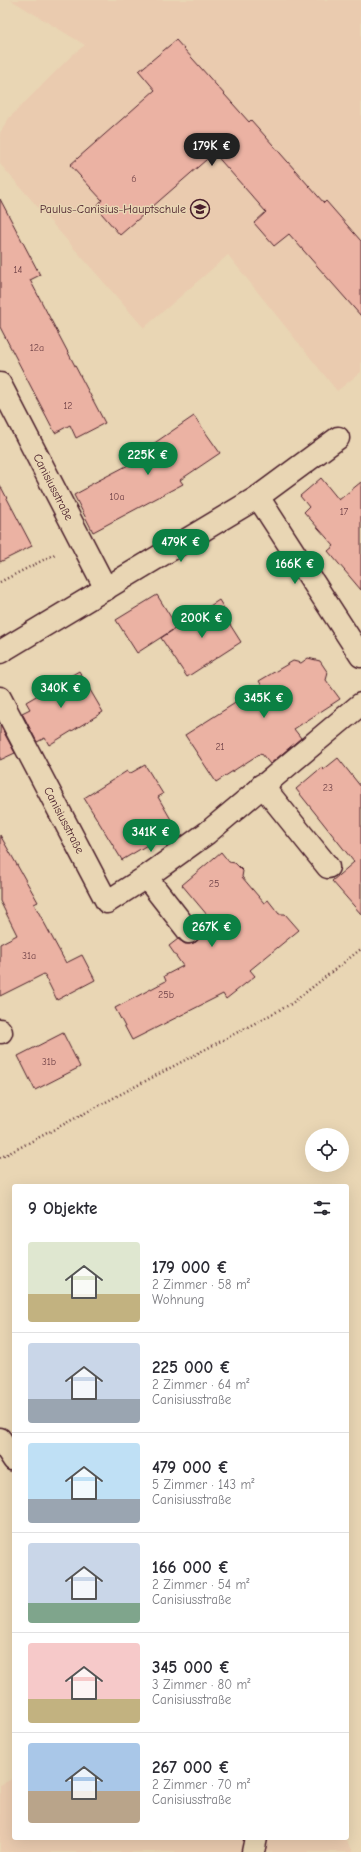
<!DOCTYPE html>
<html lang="de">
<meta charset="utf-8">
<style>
body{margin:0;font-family:"Comic Neue",sans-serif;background:#f7f7f7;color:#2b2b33;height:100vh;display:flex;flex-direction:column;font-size:15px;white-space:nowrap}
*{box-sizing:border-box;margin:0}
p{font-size:13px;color:#7c7c81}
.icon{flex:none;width:22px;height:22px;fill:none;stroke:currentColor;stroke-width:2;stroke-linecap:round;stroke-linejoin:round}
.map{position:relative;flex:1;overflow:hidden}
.sheet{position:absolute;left:12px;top:1184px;width:337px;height:656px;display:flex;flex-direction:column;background:#fff;border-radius:4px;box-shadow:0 4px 16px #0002}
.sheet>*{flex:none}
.tools{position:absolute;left:305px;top:1128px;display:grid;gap:8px}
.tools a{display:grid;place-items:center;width:44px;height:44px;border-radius:50%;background:#fff;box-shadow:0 4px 16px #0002;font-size:20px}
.price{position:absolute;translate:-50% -34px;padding:0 9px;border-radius:14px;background:#0b8043;color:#fff;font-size:13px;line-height:26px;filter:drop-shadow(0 1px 2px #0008)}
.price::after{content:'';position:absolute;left:50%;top:24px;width:12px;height:9px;margin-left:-6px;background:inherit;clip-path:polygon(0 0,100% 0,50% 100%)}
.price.selected{background:#222;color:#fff}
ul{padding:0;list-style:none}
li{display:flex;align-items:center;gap:12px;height:100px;padding:0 16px}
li+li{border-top:1px solid #e1e1e2}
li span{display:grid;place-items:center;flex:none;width:112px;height:80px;border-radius:4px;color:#555}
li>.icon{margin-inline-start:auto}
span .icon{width:48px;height:48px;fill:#fffc;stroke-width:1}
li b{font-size:17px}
h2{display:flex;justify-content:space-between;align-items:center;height:48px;padding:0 16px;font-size:17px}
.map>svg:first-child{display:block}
.built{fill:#eacbaf}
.building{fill:#ebb2a3;stroke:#4a1f2b}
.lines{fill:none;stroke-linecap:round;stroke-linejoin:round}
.street-casing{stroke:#4a1f2b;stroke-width:25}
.path{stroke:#4a1f2b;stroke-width:2.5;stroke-dasharray:1 3;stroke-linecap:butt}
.street{stroke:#e9d6b4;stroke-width:22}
.labels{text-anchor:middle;stroke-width:3;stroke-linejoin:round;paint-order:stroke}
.number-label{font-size:10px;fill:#724449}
.poi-label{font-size:12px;fill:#4a1f2b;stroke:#e9d6b4;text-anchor:end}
.street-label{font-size:12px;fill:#4a1f2b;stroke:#e9d6b4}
</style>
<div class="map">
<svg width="361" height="1852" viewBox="0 0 361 1852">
<rect width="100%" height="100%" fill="#e9d6b4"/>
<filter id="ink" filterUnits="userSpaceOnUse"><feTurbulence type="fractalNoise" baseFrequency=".025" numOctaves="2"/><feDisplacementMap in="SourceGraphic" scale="8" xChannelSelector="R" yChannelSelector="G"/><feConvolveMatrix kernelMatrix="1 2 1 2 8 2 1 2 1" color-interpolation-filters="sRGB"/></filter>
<g filter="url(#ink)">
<g class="built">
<polygon points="11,0 361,0 361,372 337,391 228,255 144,328 0,164 0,133 9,118 72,55 85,45"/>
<polygon points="14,1778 14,1838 344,1838 354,1852 0,1852 0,1785"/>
</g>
<g class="building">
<polygon points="176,40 249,122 251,120 324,203 326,201 361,241 361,316 289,234 274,246 254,223 266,212 214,153 120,235 96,207 102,200 70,165 155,90 139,71"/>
<polygon points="0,199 40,275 30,280 105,423 76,438 70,425 55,433 0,327"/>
<polygon points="194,416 220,453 180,480 183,484 93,532 74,495 87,488 86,487 157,450 153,444"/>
<polygon points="321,478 339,500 361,482 361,590 328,551 334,546 304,512 309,507 300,496"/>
<polygon points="0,485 32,546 0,562"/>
<polygon points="157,595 177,627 137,653 116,620"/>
<polygon points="219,600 230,618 229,623 241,642 187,677 161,638"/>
<polygon points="308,658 320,661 328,673 326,680 340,699 294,729 301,738 270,764 261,753 216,782 185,735 262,686 259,681 293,661 301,663"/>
<polygon points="79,671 103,712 49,745 45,738 37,742 22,713 30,709 26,702"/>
<polygon points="0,725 15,753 0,760"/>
<polygon points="338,758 361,787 361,914 332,881 354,862 296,789 322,767 323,770"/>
<polygon points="145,765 163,794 158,797 176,828 122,860 84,798 127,771 129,774"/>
<polygon points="0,835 38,902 34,904 66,963 82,955 95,980 57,1000 44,974 0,996 0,944 17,935 0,901"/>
<polygon points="221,852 229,862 235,863 243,871 242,877 264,903 268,900 279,914 285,914 299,930 250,970 255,976 226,999 223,994 132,1040 115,1008 166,981 164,976 183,966 169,946 178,939 185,944 190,944 196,942 200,937 201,931 198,923 208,916 182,885"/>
<polygon points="63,1033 80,1067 35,1090 18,1056"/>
</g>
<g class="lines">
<defs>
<g id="street">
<path id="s1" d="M0,384L106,589"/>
<polyline points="258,497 361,656"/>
<polyline points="0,652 258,497 338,438"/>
<path id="s2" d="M0,698L107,902L146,877L207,833L361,704"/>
<polyline points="262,785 328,867"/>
<polyline points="146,877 189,932"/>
<polyline points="0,1030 1,1032"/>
<polyline points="0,1439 14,1460"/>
<polyline points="253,1852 256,1838"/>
</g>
</defs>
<use href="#street" class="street-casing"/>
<g class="path">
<polyline points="0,582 57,553"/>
<polyline points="0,1158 291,1004 361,949"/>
</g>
<use href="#street" class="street"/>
</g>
</g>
<defs>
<symbol id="school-ring" viewBox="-11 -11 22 22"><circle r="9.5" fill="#e9d6b4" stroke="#4a1f2b" stroke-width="1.5"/><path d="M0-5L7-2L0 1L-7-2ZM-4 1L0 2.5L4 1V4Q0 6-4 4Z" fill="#4a1f2b"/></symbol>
</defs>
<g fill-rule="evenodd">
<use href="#school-ring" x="189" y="198" width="22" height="22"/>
</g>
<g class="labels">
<g class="number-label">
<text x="134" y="182">6</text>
<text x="18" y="273">14</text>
<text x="37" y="351">12a</text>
<text x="68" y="409">12</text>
<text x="117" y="500">10a</text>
<text x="344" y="515">17</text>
<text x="220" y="750">21</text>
<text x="328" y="791">23</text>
<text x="214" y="887">25</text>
<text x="29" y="959">31a</text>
<text x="166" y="998">25b</text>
<text x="49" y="1065">31b</text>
</g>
<g class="poi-label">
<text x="186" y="213">Paulus-Canisius-Hauptschule</text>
</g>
<g class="street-label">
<text dy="4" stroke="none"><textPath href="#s1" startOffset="116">Canisiusstraße</textPath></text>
<text dy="4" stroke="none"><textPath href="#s2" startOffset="138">Canisiusstraße</textPath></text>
</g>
</g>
</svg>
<div class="tools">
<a><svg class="icon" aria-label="locate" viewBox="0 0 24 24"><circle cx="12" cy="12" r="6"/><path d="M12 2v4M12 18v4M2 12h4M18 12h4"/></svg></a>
</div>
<b class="price selected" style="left:212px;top:167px">179K €</b>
<b class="price" style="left:148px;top:476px">225K €</b>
<b class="price" style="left:181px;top:563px">479K €</b>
<b class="price" style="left:295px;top:585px">166K €</b>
<b class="price" style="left:202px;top:639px">200K €</b>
<b class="price" style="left:61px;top:709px">340K €</b>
<b class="price" style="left:264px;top:719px">345K €</b>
<b class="price" style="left:151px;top:853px">341K €</b>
<b class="price" style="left:212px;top:948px">267K €</b>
<section class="sheet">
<h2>9 Objekte<svg class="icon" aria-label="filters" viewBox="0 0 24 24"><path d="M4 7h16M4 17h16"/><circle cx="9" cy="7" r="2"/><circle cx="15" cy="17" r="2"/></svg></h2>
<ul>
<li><span style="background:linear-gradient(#dfe7d0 65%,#c2b280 0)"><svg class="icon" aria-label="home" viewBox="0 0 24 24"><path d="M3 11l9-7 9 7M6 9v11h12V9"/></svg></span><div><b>179 000 €</b><p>2 Zimmer · 58 m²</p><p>Wohnung</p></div></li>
<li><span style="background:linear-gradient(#c9d6e8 70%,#9aa5b1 0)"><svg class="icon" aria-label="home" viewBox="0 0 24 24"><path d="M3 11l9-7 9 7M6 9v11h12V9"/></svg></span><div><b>225 000 €</b><p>2 Zimmer · 64 m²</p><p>Canisiusstraße</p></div></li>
<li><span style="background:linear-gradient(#bfe0f5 70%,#9aa5b1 0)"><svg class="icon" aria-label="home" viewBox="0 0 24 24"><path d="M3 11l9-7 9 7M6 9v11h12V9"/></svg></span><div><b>479 000 €</b><p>5 Zimmer · 143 m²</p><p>Canisiusstraße</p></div></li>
<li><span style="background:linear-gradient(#c9d6e8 75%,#7fa58c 0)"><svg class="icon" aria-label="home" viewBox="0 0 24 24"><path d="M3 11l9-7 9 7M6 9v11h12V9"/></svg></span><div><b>166 000 €</b><p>2 Zimmer · 54 m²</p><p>Canisiusstraße</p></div></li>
<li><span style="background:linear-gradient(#f6c9c9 70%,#c2b280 0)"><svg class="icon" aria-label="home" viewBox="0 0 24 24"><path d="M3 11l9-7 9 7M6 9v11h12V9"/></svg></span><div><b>345 000 €</b><p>3 Zimmer · 80 m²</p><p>Canisiusstraße</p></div></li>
<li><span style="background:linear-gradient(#a9c7e8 60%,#b9a48a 0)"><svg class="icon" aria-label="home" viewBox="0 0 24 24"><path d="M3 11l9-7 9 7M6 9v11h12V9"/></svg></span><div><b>267 000 €</b><p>2 Zimmer · 70 m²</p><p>Canisiusstraße</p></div></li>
</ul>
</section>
</div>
